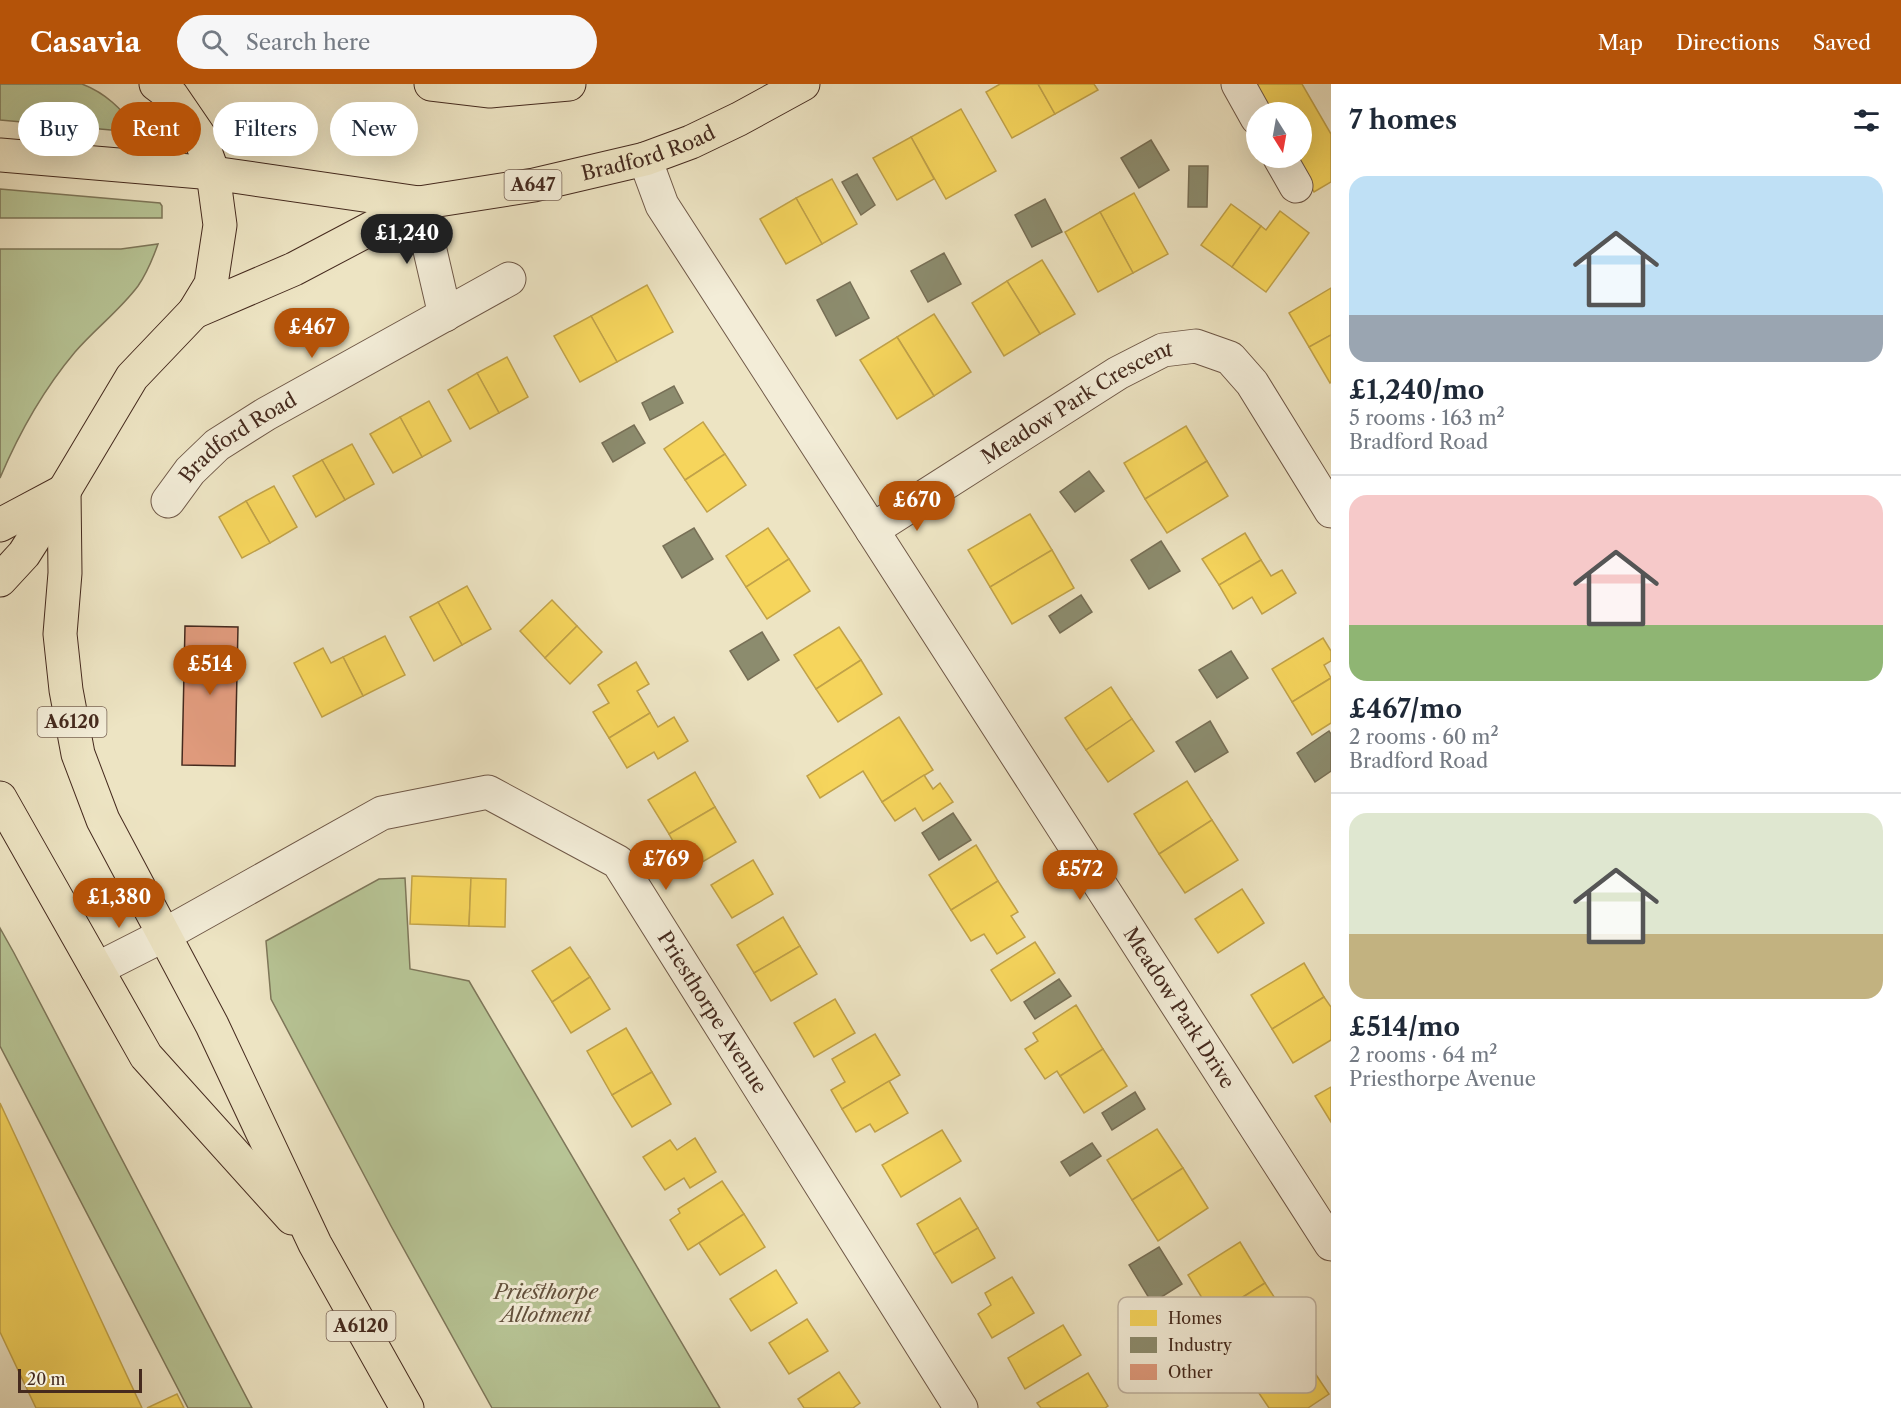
<!DOCTYPE html>
<meta charset="utf-8">
<style>
body{margin:0;font-family:"Libre Caslon Text",serif;background:#f6f6f7;color:#1f2937;height:100vh;display:flex;flex-direction:column;font-size:22px;white-space:nowrap}
*{box-sizing:border-box;margin:0}
p{font-size:20px;color:#747a83}
.icon{flex:none;width:33px;height:33px;fill:none;stroke:currentColor;stroke-width:2;stroke-linecap:round;stroke-linejoin:round}
.map{position:relative;flex:1;overflow:hidden}
.sheet{display:flex;flex-direction:column;background:#fff;width:570px}
.sheet>*{flex:none}
.guide{position:absolute;left:18px;top:18px;width:570px;height:54px;display:flex;gap:12px}
.needle{width:39px;rotate:169deg}
.buttons{position:absolute;left:1246px;top:18px;display:grid;gap:12px}
.buttons a{display:grid;place-items:center;width:66px;height:66px;border-radius:50%;background:#fff;box-shadow:0 6px 24px #0002;font-size:30px}
.scale{position:absolute;left:18px;bottom:15px;width:124px;box-sizing:border-box;padding-left:6px;border:3px solid #452a1e;border-top:0;font-size:16px;line-height:21px;white-space:nowrap;color:#452a1e;-webkit-text-stroke:4px #f3edd8;paint-order:stroke}
.price{position:absolute;translate:-50% -51px;padding:0 14px;border-radius:21px;background:#b45309;color:#fff;font-size:20px;line-height:39px;filter:drop-shadow(0 2px 3px #0008)}
.price::after{content:'';position:absolute;left:50%;top:36px;width:18px;height:14px;margin-left:-9px;background:inherit;clip-path:polygon(0 0,100% 0,50% 100%)}
.price.current{background:#222;color:#fff}
ul{padding:0;list-style:none}
li{display:grid;align-content:center;gap:12px;height:318px;padding:0 18px}
li+li{border-top:2px solid #e0e1e3}
li span{display:grid;place-items:center;height:186px;border-radius:18px;color:#555}
li>.icon{margin-inline-start:auto}
span .icon{width:108px;height:108px;fill:#fffc;stroke-width:1}
li b{font-size:26px}
h2{display:flex;justify-content:space-between;align-items:center;height:72px;padding:0 18px;font-size:26px}
.pill{padding:0 21px;border-radius:27px;background:#fff;box-shadow:0 6px 24px #0002;font-size:21px;line-height:54px}
.pill.current{background:#b45309;color:#fff}
header{display:flex;align-items:center;gap:36px;box-sizing:border-box;height:84px;padding:0 30px;background:#b45309;color:#fff}
header strong{font-size:28px}
nav{display:flex;gap:33px;margin-inline-start:auto;font-size:21px}
.search{width:420px;height:54px;background:#f6f6f7;display:flex;align-items:center;gap:15px;box-sizing:border-box;padding:0 21px;border-radius:33px;color:#747a83;font-size:22px}
main{display:flex;flex:1;min-height:0}
.map>svg:first-child{display:block}
.green{fill:#b7c495;stroke:#7e775a;stroke-width:1.5}
.homes{fill:#f6d55c;stroke:#c1a249;stroke-width:1.5}
.industry{fill:#8c8c6e;stroke:#776f56;stroke-width:1.5}
.building{fill:#df9a7c;stroke:#452a1e;stroke-width:1.5}
.lines{fill:none;stroke-linecap:round;stroke-linejoin:round}
.minor-casing{stroke:#6f5847;stroke-width:35}
.highway-casing{stroke:#452a1e;stroke-width:35}
.minor{stroke:#f3edd8;stroke-width:33}
.highway{stroke:#ede4c3;stroke-width:33}
.labels{text-anchor:middle;stroke-width:6;stroke-linejoin:round;paint-order:stroke}
.shield{fill:#f3edd8;stroke:#796456;stroke-width:1.5}
.shield-label{font-size:18px;font-weight:bold;fill:#452a1e}
.street-label{font-size:20px;fill:#452a1e;stroke:#f3edd8}
.park-label{font-size:20px;font-style:italic;fill:#62503c;stroke:#f3edd8}
.key{fill:#f3edd8;stroke:#bfb2a0;stroke-width:1.5}
.key-label{font-size:16px;fill:#452a1e}
</style>
<header>
<strong>Casavia</strong>
<div class="search"><svg class="icon" aria-label="search" viewBox="0 0 24 24"><circle cx="10" cy="10" r="6"/><path d="M15 15l6 6"/></svg>Search here</div>
<nav><a>Map</a><a>Directions</a><a>Saved</a></nav>
</header>
<main>
<div class="map">
<svg width="1331" height="1324" viewBox="0 0 1331 1324">
<rect width="100%" height="100%" fill="#ede4c3"/>
<filter id="stains"><feTurbulence type="fractalNoise" baseFrequency=".00333" numOctaves="4"/><feColorMatrix values="0 0 0 0 .2 0 0 0 0 .09 0 0 0 0 .02 0 0 0 .5 -.17"/></filter>
<radialGradient id="worn" r=".72"><stop offset=".6" stop-color="#630" stop-opacity="0"/><stop offset="1" stop-color="#630" stop-opacity=".3"/></radialGradient>
<g class="green">
<path d="M0,0H82C106,9 121,25 136,44L133,48L0,36Z"/>
<polygon points="0,105 160,119 162,122 162,134 0,134"/>
<path d="M158,160C153,174 147,189 138,202C120,226 95,245 75,268C44,305 19,349 0,394V165H121Z"/>
<polygon points="405,794 410,885 469,897 720,1324 492,1324 391,1142 271,915 266,857 379,795"/>
<polygon points="0,844 14,869 252,1324 188,1324 0,962"/>
</g>
<g class="homes">
<polygon points="1000,0 1038,0 1055,30 1012,54 986,8"/>
<polygon points="1038,0 1094,0 1098,6 1055,30"/>
<polygon points="1252,0 1302,0 1331,50 1331,98 1314,108 1294,74 1302,74 1302,28 1268,28"/>
<polygon points="961,25 996,87 946,115 911,53"/>
<polygon points="911,53 934,95 897,116 873,74"/>
<polygon points="832,95 857,140 822,160 796,114"/>
<polygon points="1134,109 1168,170 1133,189 1100,128"/>
<polygon points="796,114 822,160 786,180 760,135"/>
<polygon points="1231,120 1261,142 1232,183 1201,161"/>
<polygon points="1280,127 1309,149 1266,208 1232,183 1261,142 1266,146"/>
<polygon points="1100,128 1133,189 1098,208 1065,148"/>
<polygon points="1042,176 1075,230 1040,250 1007,197"/>
<polygon points="1007,197 1040,250 1004,272 972,219"/>
<polygon points="647,201 673,248 617,278 591,232"/>
<polygon points="1331,204 1331,251 1309,263 1289,229"/>
<polygon points="934,230 971,288 934,312 897,253"/>
<polygon points="591,232 617,278 580,298 554,252"/>
<polygon points="1331,251 1331,298 1330,299 1309,263"/>
<polygon points="897,253 934,312 897,335 860,276"/>
<polygon points="507,273 528,313 499,329 477,289"/>
<polygon points="477,289 499,329 470,345 448,306"/>
<polygon points="429,317 451,357 422,373 400,333"/>
<polygon points="400,333 422,373 393,389 370,350"/>
<polygon points="703,338 725,370 685,396 664,365"/>
<polygon points="1186,342 1207,377 1145,415 1124,379"/>
<polygon points="352,360 374,400 345,416 322,376"/>
<polygon points="725,370 746,401 707,428 685,396"/>
<polygon points="322,376 345,416 316,433 293,392"/>
<polygon points="1207,377 1228,412 1167,449 1145,415"/>
<polygon points="274,402 297,443 270,459 246,417"/>
<polygon points="246,417 270,459 242,474 219,433"/>
<polygon points="1030,430 1052,466 990,503 968,466"/>
<polygon points="768,444 789,475 746,503 726,472"/>
<polygon points="1245,449 1261,476 1219,501 1202,475"/>
<polygon points="1052,466 1074,504 1012,540 990,503"/>
<polygon points="789,475 810,507 767,535 746,503"/>
<polygon points="1261,476 1271,492 1282,486 1296,509 1262,530 1252,513 1233,525 1219,501"/>
<polygon points="467,502 491,545 462,561 438,518"/>
<polygon points="552,516 577,542 545,574 520,547"/>
<polygon points="438,518 462,561 434,577 410,533"/>
<polygon points="577,542 602,568 570,600 545,574"/>
<polygon points="839,543 861,576 816,605 794,571"/>
<polygon points="385,552 405,591 363,612 343,573"/>
<polygon points="1323,554 1331,567 1331,577 1324,581 1331,594 1292,618 1272,585"/>
<polygon points="323,564 331,579 343,573 363,612 322,633 294,579"/>
<polygon points="861,576 882,610 838,638 816,605"/>
<polygon points="636,578 649,600 637,607 650,629 609,654 593,628 609,619 598,601"/>
<polygon points="1331,594 1331,639 1312,651 1292,618"/>
<polygon points="1111,603 1132,635 1086,666 1065,634"/>
<polygon points="650,629 658,643 674,633 688,657 658,675 654,668 627,684 609,654"/>
<polygon points="899,633 933,686 882,718 863,687 820,714 807,692"/>
<polygon points="1132,635 1154,667 1108,698 1086,666"/>
<polygon points="695,688 715,723 669,750 648,716"/>
<polygon points="924,691 933,705 940,699 953,718 923,737 915,724 895,737 882,718"/>
<polygon points="1187,697 1212,736 1159,770 1134,730"/>
<polygon points="715,723 736,758 689,786 669,750"/>
<polygon points="1212,736 1238,776 1185,809 1159,770"/>
<polygon points="976,761 998,797 951,826 929,791"/>
<polygon points="753,776 773,810 732,834 711,801"/>
<polygon points="412,792 471,794 469,842 410,840"/>
<polygon points="471,794 506,795 505,843 469,842"/>
<polygon points="998,797 1018,828 1011,832 1025,853 997,870 984,850 971,857 951,826"/>
<polygon points="1242,805 1264,839 1218,869 1195,835"/>
<polygon points="783,833 800,862 754,889 737,861"/>
<polygon points="1035,858 1055,889 1011,917 991,886"/>
<polygon points="800,862 817,890 771,917 754,889"/>
<polygon points="570,863 590,893 552,918 532,887"/>
<polygon points="1304,879 1324,913 1272,945 1251,911"/>
<polygon points="590,893 610,925 571,949 552,918"/>
<polygon points="1324,913 1331,923 1331,956 1293,979 1272,945"/>
<polygon points="835,915 855,949 814,973 794,939"/>
<polygon points="1076,921 1103,965 1060,992 1057,987 1045,995 1025,965 1038,957 1033,949"/>
<polygon points="626,944 652,988 612,1011 587,967"/>
<polygon points="875,950 900,991 842,1025 831,1006 845,998 832,975"/>
<polygon points="1103,965 1127,1002 1084,1029 1060,992"/>
<polygon points="652,988 671,1020 632,1043 612,1011"/>
<polygon points="889,997 908,1029 875,1048 870,1040 856,1048 842,1025"/>
<polygon points="1331,1003 1331,1038 1315,1012"/>
<polygon points="0,1019 142,1324 36,1324 0,1248"/>
<polygon points="1157,1045 1183,1084 1132,1116 1107,1076"/>
<polygon points="942,1046 961,1077 901,1113 882,1081"/>
<polygon points="695,1054 716,1088 690,1104 684,1094 665,1106 643,1073 670,1056 677,1066"/>
<polygon points="1183,1084 1208,1124 1158,1157 1132,1116"/>
<polygon points="722,1097 744,1130 688,1166 670,1136 680,1129 678,1125"/>
<polygon points="960,1114 978,1144 934,1170 917,1140"/>
<polygon points="744,1130 765,1163 720,1191 699,1159"/>
<polygon points="978,1144 995,1174 952,1199 934,1170"/>
<polygon points="1240,1158 1265,1199 1213,1232 1188,1191"/>
<polygon points="776,1186 797,1219 751,1247 730,1215"/>
<polygon points="1012,1193 1034,1229 992,1254 978,1230 991,1221 985,1209"/>
<polygon points="1265,1199 1291,1239 1239,1272 1213,1232"/>
<polygon points="807,1235 828,1267 789,1290 769,1259"/>
<polygon points="1063,1241 1081,1271 1025,1305 1008,1274"/>
<polygon points="1292,1255 1329,1310 1308,1324 1269,1324 1244,1287"/>
<polygon points="839,1288 860,1319 853,1324 804,1324 798,1315"/>
<polygon points="1088,1289 1108,1322 1105,1324 1041,1324 1037,1319"/>
<polygon points="177,1310 184,1324 147,1324"/>
</g>
<g class="industry">
<polygon points="1151,56 1169,86 1139,104 1121,74"/>
<polygon points="1189,82 1208,82 1207,123 1188,123"/>
<polygon points="857,90 875,121 861,131 842,98"/>
<polygon points="1045,115 1062,148 1032,163 1015,131"/>
<polygon points="944,169 961,200 928,218 911,187"/>
<polygon points="850,198 869,234 836,252 817,216"/>
<polygon points="674,302 683,319 650,336 642,319"/>
<polygon points="634,341 645,359 613,378 602,359"/>
<polygon points="1089,387 1104,407 1075,428 1060,408"/>
<polygon points="694,444 713,475 682,494 663,462"/>
<polygon points="1161,457 1180,487 1149,505 1131,476"/>
<polygon points="1081,511 1092,528 1060,549 1049,532"/>
<polygon points="762,548 779,576 748,596 730,567"/>
<polygon points="1231,567 1248,594 1217,614 1199,586"/>
<polygon points="1210,637 1228,668 1195,688 1176,658"/>
<polygon points="1329,647 1331,650 1331,687 1315,698 1297,669"/>
<polygon points="953,729 971,756 939,776 922,749"/>
<polygon points="1059,895 1071,912 1035,935 1024,918"/>
<polygon points="1135,1008 1145,1025 1112,1046 1102,1029"/>
<polygon points="1092,1059 1101,1072 1070,1092 1061,1078"/>
<polygon points="1159,1163 1182,1200 1152,1219 1129,1181"/>
</g>
<polygon class="building" points="185,542 238,543 235,682 182,681"/>
<g class="lines">
<defs>
<g id="minor">
<polyline points="1238,0 1257,34"/>
<polyline points="1280,74 1296,102"/>
<path id="s1" d="M645,75L662,121L872,446L1118,289L1163,266L1196,262L1230,274L1252,299L1331,427"/>
<polyline points="419,119 445,231"/>
<path id="s2" d="M168,417L190,387L217,361L266,330L509,195"/>
<path id="s3" d="M872,446L1331,1160"/>
<path id="s4" d="M97,885L164,851L382,729L488,708L618,778L961,1324"/>
</g>
<g id="highway">
<polyline points="431,0 490,7 569,0"/>
<path id="s5" d="M0,71L213,89L419,119L534,101L645,75L691,58L739,35L803,0"/>
<polyline points="194,228 294,185 419,119"/>
<polyline points="64,407 65,489 60,550 66,606 78,670 103,736 212,941 315,1160 407,1324"/>
<polyline points="0,441 62,408"/>
<polyline points="0,496 24,470 64,407 132,293 194,228 211,200 220,141 213,89 200,53 172,12 156,0"/>
<polyline points="0,714 146,972 292,1134"/>
</g>
</defs>
<use href="#minor" class="minor-casing"/>
<use href="#highway" class="highway-casing"/>
<use href="#minor" class="minor"/>
<use href="#highway" class="highway"/>
</g>
<g class="labels">
<g class="shield">
<rect x="504.5" y="86" width="57" height="30" rx="4.5"/>
<rect x="37.5" y="623" width="69" height="30" rx="4.5"/>
<rect x="326.5" y="1227" width="69" height="30" rx="4.5"/>
</g>
<g class="shield-label">
<text x="533" y="107">A647</text>
<text x="72" y="644">A6120</text>
<text x="361" y="1248">A6120</text>
</g>
<g class="street-label">
<text dy="7" stroke="none"><textPath href="#s5" startOffset="657">Bradford Road</textPath></text>
<text dy="7" stroke="none"><textPath href="#s1" startOffset="678">Meadow Park Crescent</textPath></text>
<text dy="7" stroke="none"><textPath href="#s2" startOffset="96">Bradford Road</textPath></text>
<text dy="7" stroke="none"><textPath href="#s3" startOffset="568">Meadow Park Drive</textPath></text>
<text dy="7" stroke="none"><textPath href="#s4" startOffset="758">Priesthorpe Avenue</textPath></text>
</g>
<g class="park-label">
<text x="546" y="1215">Priesthorpe<tspan x="546" dy="23">Allotment</tspan></text>
</g>
</g>
<rect x="1118" y="1213" width="198" height="96" rx="9" class="key"/>
<rect x="1130" y="1226" width="27" height="16" fill="#f6d55c"/>
<rect x="1130" y="1253" width="27" height="16" fill="#8c8c6e"/>
<rect x="1130" y="1280" width="27" height="16" fill="#df9a7c"/>
<g class="key-label">
<text x="1168" y="1240">Homes</text>
<text x="1168" y="1267">Industry</text>
<text x="1168" y="1294">Other</text>
</g>
<rect width="100%" height="100%" filter="url(#stains)"/>
<rect width="100%" height="100%" fill="url(#worn)"/>
</svg>
<div class="buttons">
<a><svg class="needle" viewBox="-14 -14 28 28"><path d="M0-13l5 13h-10z" fill="#e53935"/><path d="M0 13l5-13h-10z" fill="#747a83"/></svg></a>
</div>
<div class="scale">20 m</div>
<b class="price current" style="left:407px;top:181px">£1,240</b>
<b class="price" style="left:312px;top:275px">£467</b>
<b class="price" style="left:917px;top:448px">£670</b>
<b class="price" style="left:210px;top:612px">£514</b>
<b class="price" style="left:666px;top:807px">£769</b>
<b class="price" style="left:1080px;top:817px">£572</b>
<b class="price" style="left:119px;top:845px">£1,380</b>
<div class="guide">
<a class="pill">Buy</a>
<a class="pill current">Rent</a>
<a class="pill">Filters</a>
<a class="pill">New</a>
</div>
</div>
<section class="sheet">
<h2>7 homes<svg class="icon" aria-label="filters" viewBox="0 0 24 24"><path d="M4 7h16M4 17h16"/><circle cx="9" cy="7" r="2"/><circle cx="15" cy="17" r="2"/></svg></h2>
<ul>
<li><span style="background:linear-gradient(#bfe0f5 75%,#9aa5b1 0)"><svg class="icon" aria-label="home" viewBox="0 0 24 24"><path d="M3 11l9-7 9 7M6 9v11h12V9"/></svg></span><div><b>£1,240/mo</b><p>5 rooms · 163 m²</p><p>Bradford Road</p></div></li>
<li><span style="background:linear-gradient(#f6c9c9 70%,#8fb573 0)"><svg class="icon" aria-label="home" viewBox="0 0 24 24"><path d="M3 11l9-7 9 7M6 9v11h12V9"/></svg></span><div><b>£467/mo</b><p>2 rooms · 60 m²</p><p>Bradford Road</p></div></li>
<li><span style="background:linear-gradient(#dfe7d0 65%,#c2b280 0)"><svg class="icon" aria-label="home" viewBox="0 0 24 24"><path d="M3 11l9-7 9 7M6 9v11h12V9"/></svg></span><div><b>£514/mo</b><p>2 rooms · 64 m²</p><p>Priesthorpe Avenue</p></div></li>
</ul>
</section>
</main>
